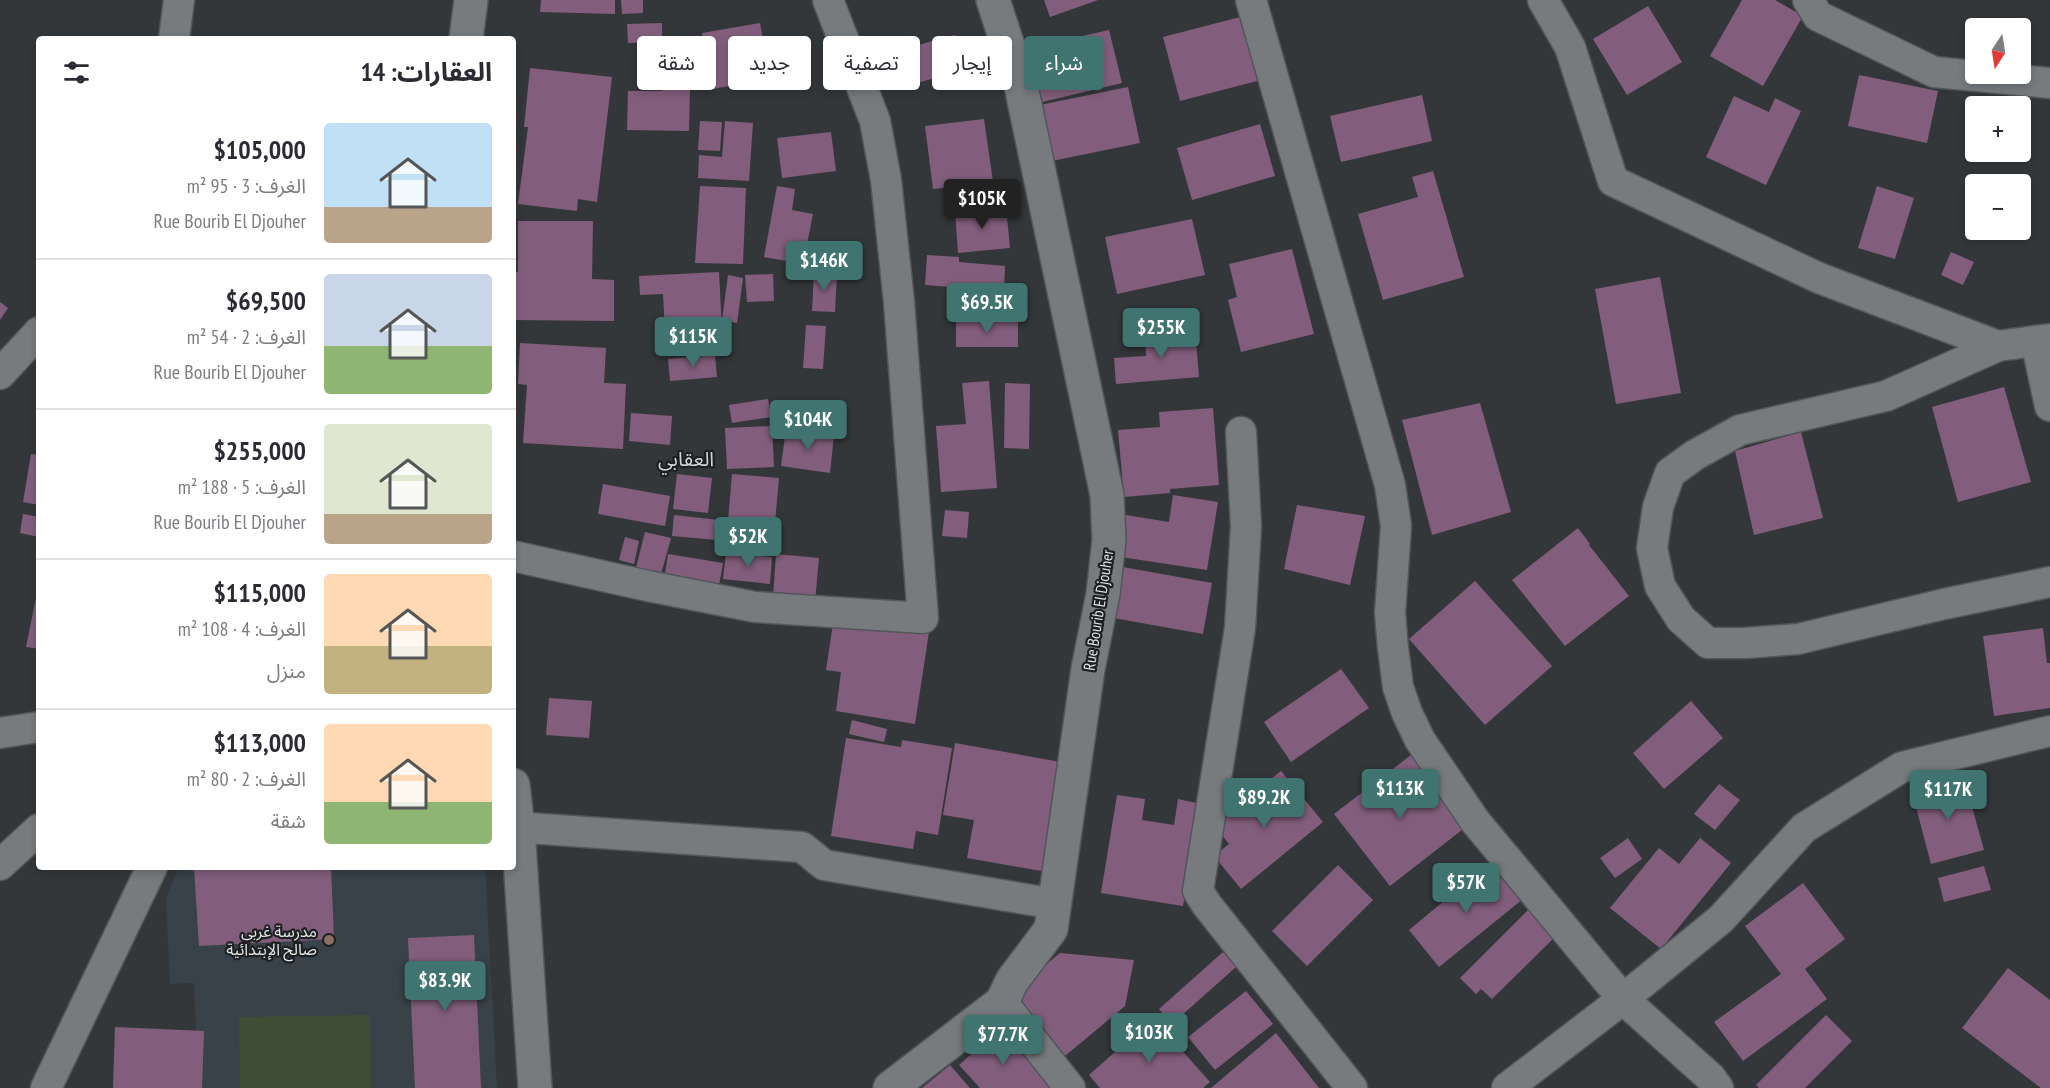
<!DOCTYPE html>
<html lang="ar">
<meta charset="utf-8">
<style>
body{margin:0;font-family:"PT Sans Narrow","Noto Sans Arabic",sans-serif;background:#f2f2f3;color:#2b2b33;direction:rtl;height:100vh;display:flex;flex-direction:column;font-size:22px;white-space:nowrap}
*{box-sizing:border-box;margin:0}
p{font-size:20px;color:#7c7c81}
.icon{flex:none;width:33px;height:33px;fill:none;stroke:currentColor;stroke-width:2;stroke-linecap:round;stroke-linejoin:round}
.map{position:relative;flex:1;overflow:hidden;direction:ltr}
.drawer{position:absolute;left:36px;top:36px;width:480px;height:834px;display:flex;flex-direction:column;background:#fff;border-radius:6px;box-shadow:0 3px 9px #0003;direction:rtl}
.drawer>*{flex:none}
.guide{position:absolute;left:534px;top:36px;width:570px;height:54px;direction:rtl;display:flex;gap:12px}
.needle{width:39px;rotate:192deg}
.controls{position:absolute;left:1965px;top:18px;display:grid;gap:12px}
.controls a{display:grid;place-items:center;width:66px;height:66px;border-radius:6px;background:#fff;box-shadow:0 3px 9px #0003;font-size:30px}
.price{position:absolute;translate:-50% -51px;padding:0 14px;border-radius:6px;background:#407471;color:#fff;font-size:20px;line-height:39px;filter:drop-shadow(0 2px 3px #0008)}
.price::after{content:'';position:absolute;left:50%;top:36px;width:18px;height:14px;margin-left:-9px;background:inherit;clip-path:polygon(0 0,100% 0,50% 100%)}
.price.selected{background:#222;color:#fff}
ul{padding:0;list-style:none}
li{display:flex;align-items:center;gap:18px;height:150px;padding:0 24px}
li+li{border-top:2px solid #e1e1e2}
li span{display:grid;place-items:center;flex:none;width:168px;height:120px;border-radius:6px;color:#555}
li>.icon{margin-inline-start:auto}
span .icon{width:72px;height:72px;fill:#fffc;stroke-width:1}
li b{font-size:26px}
h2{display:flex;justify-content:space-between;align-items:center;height:72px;padding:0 24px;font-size:26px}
.pill{padding:0 21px;border-radius:6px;background:#fff;box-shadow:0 3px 9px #0003;font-size:21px;line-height:54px}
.pill.selected{background:#407471;color:#fff}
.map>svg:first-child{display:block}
.built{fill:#394249}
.green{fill:#404d36}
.building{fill:#825e7c}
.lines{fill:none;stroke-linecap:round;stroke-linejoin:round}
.street-casing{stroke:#525658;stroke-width:33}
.secondary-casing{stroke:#525658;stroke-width:36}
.street{stroke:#777b7e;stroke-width:30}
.secondary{stroke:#777b7e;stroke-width:33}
.education-dot{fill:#8d6e63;stroke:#1d1f20;stroke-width:2}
.labels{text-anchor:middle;stroke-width:4.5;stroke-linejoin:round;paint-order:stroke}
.street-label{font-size:16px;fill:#e1e4e5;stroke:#1d1f20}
.poi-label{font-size:16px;fill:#e1e4e5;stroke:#1d1f20;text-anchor:end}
.quarter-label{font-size:20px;fill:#d0d4d8;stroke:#1d1f20}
</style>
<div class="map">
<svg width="2050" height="1088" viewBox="0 0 2050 1088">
<rect width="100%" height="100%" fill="#34373a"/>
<polygon class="built" points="179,867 485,867 497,1088 199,1088 194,983 170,984 166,898"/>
<polygon class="green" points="370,1015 371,1088 240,1088 239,1017"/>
<g class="building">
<polygon points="541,0 615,0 615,14 540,12"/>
<polygon points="621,0 643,0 643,13 622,14"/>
<polygon points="1044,0 1098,0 1050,17"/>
<polygon points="1742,0 1775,0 1803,16 1763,86 1710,56"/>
<polygon points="1648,6 1682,62 1627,95 1593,39"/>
<polygon points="1244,16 1261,80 1180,101 1163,37"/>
<polygon points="662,23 662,42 628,43 627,24"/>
<polygon points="760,23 770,79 712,89 702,33"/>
<polygon points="1109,30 1122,83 1038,103 1025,49"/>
<polygon points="955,35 964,70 910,85 900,50"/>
<polygon points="663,48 691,49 689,131 627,130 628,91 662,91"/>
<polygon points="530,68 612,77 597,202 578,199 577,211 518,204 528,127 524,127"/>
<polygon points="1859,75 1938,91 1927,143 1848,126"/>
<polygon points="1128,87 1140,143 1047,162 1035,106"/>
<polygon points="1422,95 1432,141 1341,162 1330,116"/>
<polygon points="1734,96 1769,112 1775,98 1801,111 1766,185 1706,157"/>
<polygon points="984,119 993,182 933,189 925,126"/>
<polygon points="700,121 722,122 720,151 698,150"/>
<polygon points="725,121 753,123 749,181 698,178 699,155 722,157"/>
<polygon points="1260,124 1275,176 1192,200 1177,148"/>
<polygon points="831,132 836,171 782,178 777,138"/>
<polygon points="1433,171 1464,277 1383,300 1358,214 1418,197 1412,177"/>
<polygon points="700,186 746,188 743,264 695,263"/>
<polygon points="777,186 795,189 792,210 813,214 803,264 764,257"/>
<polygon points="1877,186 1914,198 1895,259 1858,248"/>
<polygon points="1006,207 1010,248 958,253 955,211"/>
<polygon points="1192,219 1205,275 1117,294 1105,237"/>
<polygon points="518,221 593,221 592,279 614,280 614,321 513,320 513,272 518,272"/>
<polygon points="1292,249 1314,334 1241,352 1228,300 1237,297 1229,264"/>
<polygon points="1951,252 1974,262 1963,285 1941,275"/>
<polygon points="927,255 959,257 959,262 1005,266 1004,291 925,285"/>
<polygon points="814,271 837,273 835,312 812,311"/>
<polygon points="719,272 722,330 665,333 663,294 640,295 639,276"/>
<polygon points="773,274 774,301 747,302 745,275"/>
<polygon points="728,275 743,278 737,323 722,320"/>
<polygon points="1660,277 1681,393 1616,404 1595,289"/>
<polygon points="0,302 8,308 0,320"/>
<polygon points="1018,320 1018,347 956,347 956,321"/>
<polygon points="806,325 826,326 823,369 803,368"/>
<polygon points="1195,329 1199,377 1116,384 1114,358 1146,356 1145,334"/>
<polygon points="520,343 606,348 604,383 626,384 623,449 523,443 527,385 518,384"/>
<polygon points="715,355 717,377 670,381 668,359"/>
<polygon points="989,381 997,488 941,492 936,426 966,424 962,383"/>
<polygon points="1005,383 1030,384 1029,449 1004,448"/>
<polygon points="2004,387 2031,482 1958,502 1932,407"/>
<polygon points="768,399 771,417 732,423 729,405"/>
<polygon points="1480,403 1511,512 1432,535 1402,420"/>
<polygon points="1213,408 1219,485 1170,489 1170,493 1124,497 1118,430 1160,427 1159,412"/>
<polygon points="631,413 672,416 670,445 629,441"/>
<polygon points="772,426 774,467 727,469 725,428"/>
<polygon points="786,429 834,435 830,473 781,466"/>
<polygon points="1801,432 1823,518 1754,535 1735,451"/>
<polygon points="31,454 39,455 39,505 23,502"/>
<polygon points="677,474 712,478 708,513 673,509"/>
<polygon points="732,474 779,478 773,545 672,536 674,515 728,521"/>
<polygon points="603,484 670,496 665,526 598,514"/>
<polygon points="1173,495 1218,502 1207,570 1114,556 1120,514 1169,522"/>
<polygon points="1297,505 1365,516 1350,585 1284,569"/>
<polygon points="945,510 969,512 967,538 942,536"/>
<polygon points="23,514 39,517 39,537 20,533"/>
<polygon points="1578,528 1590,544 1589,545 1629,596 1565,646 1512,580"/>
<polygon points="645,532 671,538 660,578 635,572"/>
<polygon points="625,537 639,541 634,564 619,560"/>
<polygon points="726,553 772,557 770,584 723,579"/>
<polygon points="668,554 723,563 718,591 664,581"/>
<polygon points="776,554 819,558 815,602 773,598"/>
<polygon points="1117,566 1212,583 1203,634 1108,617"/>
<polygon points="1475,581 1552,666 1485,725 1409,639"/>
<polygon points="38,588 39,588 39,649 26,647"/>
<polygon points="834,617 929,632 915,724 836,711 841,672 826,670"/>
<polygon points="2043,628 2047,663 2050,663 2050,708 1994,716 1983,636"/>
<polygon points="1341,669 1369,708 1291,762 1264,722"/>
<polygon points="549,698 592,701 589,738 546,735"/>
<polygon points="1691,701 1723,738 1664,789 1633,753"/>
<polygon points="852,720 887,729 884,742 849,734"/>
<polygon points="846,738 901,747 902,740 952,748 938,835 916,831 913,849 831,836"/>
<polygon points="955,743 1066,763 1047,872 967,858 974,820 943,815"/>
<polygon points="1411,755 1467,826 1390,886 1334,814"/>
<polygon points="1281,771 1323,822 1241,889 1214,856 1229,844 1214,825"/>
<polygon points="1964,778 1984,850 1931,864 1912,792"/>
<polygon points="1719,784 1740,800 1715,830 1694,814"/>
<polygon points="1117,795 1145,799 1142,820 1174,825 1178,799 1201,804 1183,906 1101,893"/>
<polygon points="1628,838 1642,859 1615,878 1600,858"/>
<polygon points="1700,838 1731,863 1661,949 1610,908 1659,848 1679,864"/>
<polygon points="1491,862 1523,899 1439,967 1409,930"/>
<polygon points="1338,865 1373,900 1307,966 1272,931"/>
<polygon points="1984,866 1991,890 1944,902 1938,878"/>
<polygon points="194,867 331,867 334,939 199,946"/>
<polygon points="1803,883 1845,939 1805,969 1827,999 1743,1061 1714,1022 1781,974 1745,926"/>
<polygon points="1532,906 1559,933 1492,999 1481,989 1476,994 1460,978"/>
<polygon points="474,935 481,1088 415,1088 408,938"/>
<polygon points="1223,952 1236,967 1172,1024 1159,1009"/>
<polygon points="1060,953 1134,960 1125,1006 1065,1056 1012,993"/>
<polygon points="2008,968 2050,1000 2050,1088 2041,1088 1962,1028"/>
<polygon points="1246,991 1273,1024 1215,1070 1188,1037"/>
<polygon points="1826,1015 1852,1041 1805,1088 1759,1088 1756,1085"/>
<polygon points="1153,1018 1210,1082 1203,1088 1100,1088 1089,1075"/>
<polygon points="115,1027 204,1031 202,1088 113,1088"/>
<polygon points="1001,1028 1054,1088 980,1088 959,1065"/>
<polygon points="1276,1033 1319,1088 1211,1088"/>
<polygon points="950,1065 970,1088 922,1088"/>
</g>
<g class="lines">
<defs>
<g id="street">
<polyline points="1251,0 1390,485 1396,526 1390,613 1393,648 1398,687 1407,713 1420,740 1475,821 1623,999 1711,1078 1718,1088"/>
<polyline points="1543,0 1570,47 1613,181 1819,278 1998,346 2050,339"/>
<polyline points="1808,0 1818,16 1934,72 2050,83"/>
<polyline points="174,39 179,0"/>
<polyline points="2036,341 2050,406"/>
<polyline points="1998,346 1886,396 1740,430 1695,455 1670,473 1658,507 1652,548 1660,586 1681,619 1708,643 1745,643 1798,639 1944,604 2050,582"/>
<polyline points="0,374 39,332"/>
<polyline points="1241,432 1246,526 1240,628 1198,891 1207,905 1352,1088"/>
<polyline points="513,556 648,586 755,607 923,618 899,302 886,180 875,121 828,0"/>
<polyline points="0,733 39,727"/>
<polyline points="513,827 802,847 824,865 1055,904"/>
<polyline points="0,865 39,829"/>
<polyline points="1002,1002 1070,1088"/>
<polyline points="46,1088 152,867"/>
<polyline points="1507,1088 1623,999 1721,919 1804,828 1902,767 2050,731"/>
</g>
<g id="secondary">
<polyline points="466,39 471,0"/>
<polyline points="513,785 518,828 535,1088"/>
<polyline points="890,1088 1002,1002 1012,981 1051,929 1088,669 1103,594 1109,540 1107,495 1021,86 993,0"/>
</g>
</defs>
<use href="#street" class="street-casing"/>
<use href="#secondary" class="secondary-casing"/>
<use href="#street" class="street"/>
<use href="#secondary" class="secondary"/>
</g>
<circle class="education-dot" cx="329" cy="940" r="6"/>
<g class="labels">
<g class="street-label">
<text transform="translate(1098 610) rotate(-81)" y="6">Rue Bourib El Djouher</text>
</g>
<g class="poi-label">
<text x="317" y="937">مدرسة غربي<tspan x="317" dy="18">صالح الإبتدائية</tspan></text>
</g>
<g class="quarter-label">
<text x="686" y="466">العقابي</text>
</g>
</g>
</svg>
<div class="controls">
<a><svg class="needle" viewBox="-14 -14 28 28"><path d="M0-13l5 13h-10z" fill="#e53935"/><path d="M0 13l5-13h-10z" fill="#7c7c81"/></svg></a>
<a>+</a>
<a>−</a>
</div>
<b class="price selected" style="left:982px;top:230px">$105K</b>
<b class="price" style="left:824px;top:292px">$146K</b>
<b class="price" style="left:987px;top:334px">$69.5K</b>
<b class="price" style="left:1161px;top:359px">$255K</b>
<b class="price" style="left:693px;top:368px">$115K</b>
<b class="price" style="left:808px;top:451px">$104K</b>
<b class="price" style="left:748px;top:568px">$52K</b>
<b class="price" style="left:1400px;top:820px">$113K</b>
<b class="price" style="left:1948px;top:821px">$117K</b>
<b class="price" style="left:1264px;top:829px">$89.2K</b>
<b class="price" style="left:1466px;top:914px">$57K</b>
<b class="price" style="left:445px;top:1012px">$83.9K</b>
<b class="price" style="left:1149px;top:1064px">$103K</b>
<b class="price" style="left:1003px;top:1066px">$77.7K</b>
<div class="guide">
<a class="pill selected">شراء</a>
<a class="pill">إيجار</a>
<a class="pill">تصفية</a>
<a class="pill">جديد</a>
<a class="pill">شقة</a>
</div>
<section class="drawer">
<h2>العقارات: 14<svg class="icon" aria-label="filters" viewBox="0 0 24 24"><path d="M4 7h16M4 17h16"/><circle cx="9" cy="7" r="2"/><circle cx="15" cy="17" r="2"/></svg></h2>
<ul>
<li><span style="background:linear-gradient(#bfe0f5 70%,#b9a48a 0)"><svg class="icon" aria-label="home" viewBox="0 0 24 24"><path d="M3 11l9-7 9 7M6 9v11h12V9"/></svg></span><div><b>$105,000</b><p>الغرف: 3 · 95 m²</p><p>Rue Bourib El Djouher</p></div></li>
<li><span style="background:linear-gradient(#c9d6e8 60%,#8fb573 0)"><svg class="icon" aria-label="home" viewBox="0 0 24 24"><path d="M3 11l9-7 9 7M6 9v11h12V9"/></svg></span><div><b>$69,500</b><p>الغرف: 2 · 54 m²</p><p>Rue Bourib El Djouher</p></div></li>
<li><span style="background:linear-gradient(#dfe7d0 75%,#b9a48a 0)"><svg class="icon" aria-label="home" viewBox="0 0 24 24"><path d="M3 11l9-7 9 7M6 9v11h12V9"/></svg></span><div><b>$255,000</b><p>الغرف: 5 · 188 m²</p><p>Rue Bourib El Djouher</p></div></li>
<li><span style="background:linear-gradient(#ffd9b3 60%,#c2b280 0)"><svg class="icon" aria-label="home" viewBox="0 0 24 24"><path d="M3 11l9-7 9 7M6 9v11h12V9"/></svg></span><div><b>$115,000</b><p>الغرف: 4 · 108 m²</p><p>منزل</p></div></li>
<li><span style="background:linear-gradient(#ffd9b3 65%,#8fb573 0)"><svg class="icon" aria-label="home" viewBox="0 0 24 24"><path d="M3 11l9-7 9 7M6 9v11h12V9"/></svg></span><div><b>$113,000</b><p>الغرف: 2 · 80 m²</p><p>شقة</p></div></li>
</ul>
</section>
</div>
